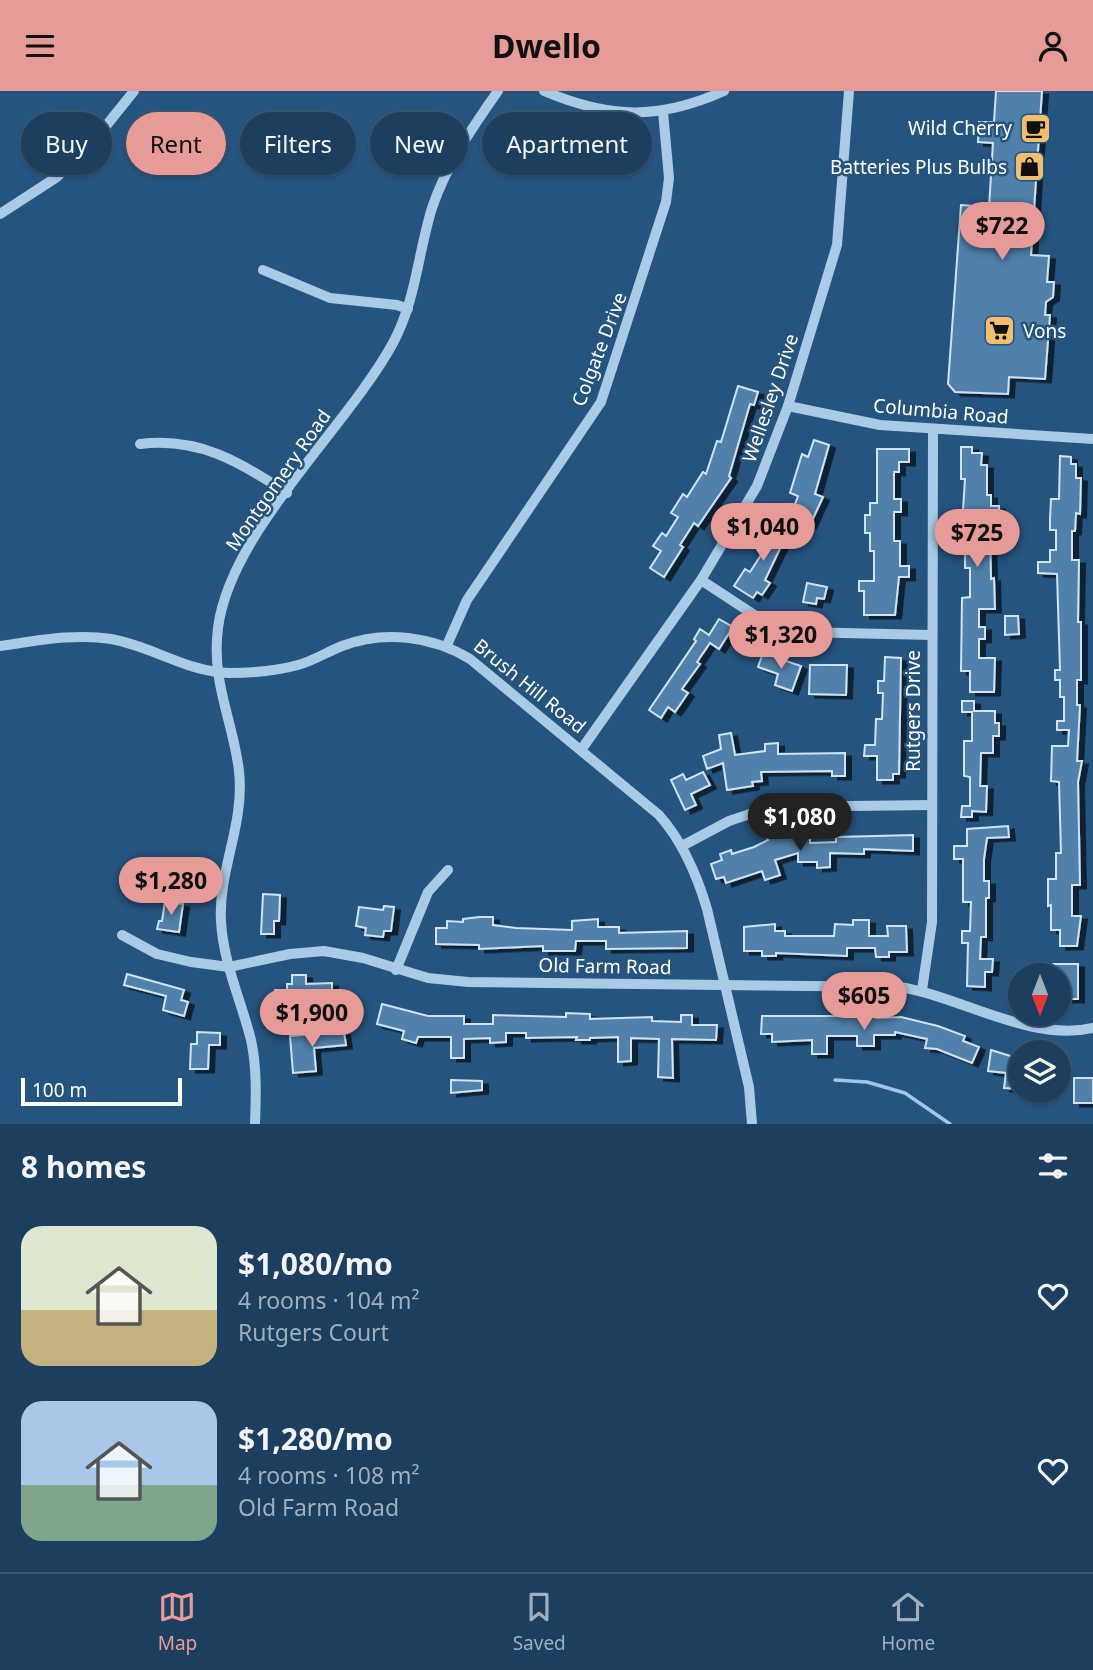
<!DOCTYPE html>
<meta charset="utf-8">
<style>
body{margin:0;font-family:"Noto Sans",sans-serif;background:#254665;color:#f1f3f6;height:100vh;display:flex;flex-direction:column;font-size:26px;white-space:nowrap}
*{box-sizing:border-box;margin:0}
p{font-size:23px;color:#a0afbd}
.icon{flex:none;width:38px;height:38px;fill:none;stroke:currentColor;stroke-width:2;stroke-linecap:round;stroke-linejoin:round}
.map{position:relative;height:1033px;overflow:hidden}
.side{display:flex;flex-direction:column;background:#1c3f5f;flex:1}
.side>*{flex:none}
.hud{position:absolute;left:21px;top:21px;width:700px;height:63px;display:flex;gap:14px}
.needle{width:46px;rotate:180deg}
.controls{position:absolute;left:1008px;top:872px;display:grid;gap:14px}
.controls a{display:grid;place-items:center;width:63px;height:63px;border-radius:50%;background:#1c3f5f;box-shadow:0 2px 5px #0004,0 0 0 2px #3a5874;font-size:35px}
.scale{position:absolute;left:21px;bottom:18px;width:161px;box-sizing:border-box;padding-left:7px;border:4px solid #fff;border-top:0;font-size:19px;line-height:24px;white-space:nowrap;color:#fff;-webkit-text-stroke:5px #25547f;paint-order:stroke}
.price{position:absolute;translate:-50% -60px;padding:0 16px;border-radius:24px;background:#e69b98;color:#111;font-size:23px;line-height:46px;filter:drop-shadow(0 2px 4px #0008)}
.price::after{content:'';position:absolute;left:50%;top:42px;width:21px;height:16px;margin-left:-10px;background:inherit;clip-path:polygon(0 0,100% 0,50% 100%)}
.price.selected{background:#222;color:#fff}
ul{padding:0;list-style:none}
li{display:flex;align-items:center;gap:21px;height:175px;padding:0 21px}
li span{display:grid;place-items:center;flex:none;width:196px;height:140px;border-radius:21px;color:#555}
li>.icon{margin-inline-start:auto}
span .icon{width:84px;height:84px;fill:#fffc;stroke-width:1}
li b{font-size:30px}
h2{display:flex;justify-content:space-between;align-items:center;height:84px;padding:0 21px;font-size:30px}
.chip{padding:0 24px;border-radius:32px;background:#1c3f5f;box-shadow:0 2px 5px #0004,0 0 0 2px #3a5874;font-size:24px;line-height:63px}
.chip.selected{background:#e69b98;color:#111}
header{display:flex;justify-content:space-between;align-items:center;height:91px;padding:0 21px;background:#e69b98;color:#111;font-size:32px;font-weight:700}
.menu{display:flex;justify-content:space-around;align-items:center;height:98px;border-top:2px solid #3a5874;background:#1c3f5f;font-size:19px;color:#a0afbd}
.menu a{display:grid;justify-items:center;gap:4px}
.menu .selected{color:#e69b98}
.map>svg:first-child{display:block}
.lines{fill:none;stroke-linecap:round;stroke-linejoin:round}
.stream{stroke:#9fc7e7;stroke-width:3.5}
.building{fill:#5181aa;stroke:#cee3f5;stroke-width:2;filter:url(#shadow)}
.minor{stroke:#aacbe6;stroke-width:10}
.labels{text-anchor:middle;stroke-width:5;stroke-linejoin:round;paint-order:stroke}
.poi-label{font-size:19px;fill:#fff;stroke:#25547f;text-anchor:end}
.street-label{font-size:19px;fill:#fff;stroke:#25547f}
</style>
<header><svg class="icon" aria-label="menu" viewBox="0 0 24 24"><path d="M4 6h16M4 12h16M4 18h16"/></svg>Dwello<svg class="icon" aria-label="person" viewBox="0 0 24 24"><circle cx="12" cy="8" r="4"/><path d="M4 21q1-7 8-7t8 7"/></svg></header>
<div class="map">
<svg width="1093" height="1033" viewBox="0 0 1093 1033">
<defs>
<filter id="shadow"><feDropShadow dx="6" dy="3.5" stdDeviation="0" flood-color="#0009"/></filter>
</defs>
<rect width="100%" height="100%" fill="#25547f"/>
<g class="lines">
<polyline class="stream" points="835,989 867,991 905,1002 950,1033"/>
</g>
<g class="building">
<polygon points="996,0 1042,0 1031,164 1049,165 1047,191 1054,191 1053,206 1046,211 1045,224 1050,224 1045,288 1009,286 1008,303 955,301 948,293 961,114 989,116 993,52 978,51 979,31 994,31"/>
<polygon points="738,295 758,301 754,314 750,313 729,385 731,387 698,435 694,432 680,454 683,456 664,486 650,477 661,460 653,455 662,442 666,445 678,426 671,422 683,403 687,406 703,381 706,383 717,350 721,351"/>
<polygon points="814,349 829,354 815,403 823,406 810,434 790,427 798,405 790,402 802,363 808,366"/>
<polygon points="961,356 972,356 972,362 982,362 981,374 987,374 987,404 991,404 991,415 999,415 999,429 991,429 990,435 991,488 994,487 995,518 979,518 979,536 985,536 985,548 979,548 979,567 995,567 994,601 970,601 970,580 961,580 962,507 970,506 970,477 965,477 965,435 962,435 965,388 961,388"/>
<polygon points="877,358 909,358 909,371 899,371 899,381 894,381 894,408 901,408 901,421 894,421 894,450 900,450 900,475 909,475 909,486 899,486 895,524 864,524 864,500 859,500 859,490 874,490 874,460 870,460 870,442 865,442 865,424 870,424 870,412 877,412"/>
<polygon points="1060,365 1071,366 1071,373 1076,373 1076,387 1081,387 1080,423 1076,422 1075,440 1072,440 1072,469 1079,469 1078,531 1081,531 1081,589 1077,589 1077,614 1080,614 1077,670 1082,670 1078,691 1080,794 1072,794 1072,825 1081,825 1077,855 1060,855 1060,839 1051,839 1051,814 1048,815 1048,788 1056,788 1056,762 1061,762 1059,691 1051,690 1052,655 1068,655 1069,639 1057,639 1057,630 1064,630 1064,606 1060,606 1060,589 1055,589 1055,579 1060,579 1057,483 1038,482 1038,471 1050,471 1050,459 1056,459 1056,439 1050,439 1050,428 1051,408 1059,408"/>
<polygon points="777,428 789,434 784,444 786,445 765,489 770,492 762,504 757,501 753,507 734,495 745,478 750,481 763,461 760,460"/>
<polygon points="807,492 827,496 824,508 817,507 816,513 803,511"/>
<polygon points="1005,525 1018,525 1019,543 1005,544"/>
<polygon points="719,528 733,536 719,558 710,552 697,571 700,573 682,598 688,602 675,621 668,616 661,627 649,619 696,550 694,548 700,538 709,544"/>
<polygon points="763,562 801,575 792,600 775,594 778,583 758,576"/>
<polygon points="885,566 901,567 899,683 893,683 893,689 877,689 877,665 864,665 865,654 875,654 876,628 882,628 883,602 878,602 878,590 884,590"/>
<polygon points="810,574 847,574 846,604 809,603"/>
<polygon points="962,610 974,610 974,620 995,620 995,632 999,632 999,645 993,645 993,662 981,662 980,695 987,695 986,721 972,720 972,726 961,726 962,715 970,715 970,686 964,685 964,650 972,650 972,621 962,621"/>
<polygon points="731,642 735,664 765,660 765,653 778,652 778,663 845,662 845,685 832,685 832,680 761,681 762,690 752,691 753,695 727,699 723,672 707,678 703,665 721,658 719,644"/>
<polygon points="703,681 710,694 691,703 696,714 685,719 671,689 683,683 686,689"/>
<polygon points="1008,735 1009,746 987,747 984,768 984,790 989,790 989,807 986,807 986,846 981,846 980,868 993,868 992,881 985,881 985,896 967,895 968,852 962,852 962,840 970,840 971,811 963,811 963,768 954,768 954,755 967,755 967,738"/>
<polygon points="785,738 788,747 810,747 810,752 836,751 836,746 913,744 913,760 864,758 864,763 830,762 830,776 817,777 817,771 798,771 798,762 775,769 780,784 765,789 762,780 726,792 724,786 716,788 711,773 722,769 720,763 731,759 732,763 754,756 768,749 766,745"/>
<polygon points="263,803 280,804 279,830 274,830 274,843 261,843"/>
<polygon points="165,810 183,813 179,841 157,838 159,830 162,830"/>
<polygon points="384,815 394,816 391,840 384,840 383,846 365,844 366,837 356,835 359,816 383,819"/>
<polygon points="480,826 493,826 493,834 516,837 572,839 572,830 598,828 598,836 619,836 619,842 687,840 687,857 606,858 606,850 576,850 575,860 543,860 543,855 479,858 479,854 436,853 436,837 447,837 447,830 463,831 463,828"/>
<polygon points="853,829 869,829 869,845 888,845 887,835 906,835 907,861 889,861 889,866 876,866 875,857 847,857 847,865 776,862 776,865 762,865 762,860 744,860 744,836 775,833 775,840 785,840 785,845 834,845 835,833 853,834"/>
<polygon points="1053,873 1078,873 1078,908 1059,908 1059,884 1053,884"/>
<polygon points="127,883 184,899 181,909 188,911 184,925 163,919 166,905 124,894"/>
<polygon points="292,884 306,884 306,893 332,892 332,906 306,907 307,917 276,914 275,899 287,899 287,893 292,893"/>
<polygon points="382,913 428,925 464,925 464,933 493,933 493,924 566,926 566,922 590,923 590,928 652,926 652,930 681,931 681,924 692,924 692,934 717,934 716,949 672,948 673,987 658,986 659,948 631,947 631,970 618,971 618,946 590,947 590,949 576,949 577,946 526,947 526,942 506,942 506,951 490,952 490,947 464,948 464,967 451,967 451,946 418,946 416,952 402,948 404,940 377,933"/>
<polygon points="857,922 876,922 876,927 901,926 938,935 965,945 963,950 979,956 972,972 937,958 925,957 927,948 895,941 895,944 874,944 874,955 857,955 857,945 827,945 827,963 812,963 812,949 772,951 772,943 761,943 762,925 857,925"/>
<polygon points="197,941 220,942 220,954 209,954 208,978 190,978 191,953 197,953"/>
<polygon points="344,941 346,954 314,957 316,980 293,982 290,945"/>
<polygon points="991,959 1020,968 1017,998 1004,997 1006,982 988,980"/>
<rect x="1074" y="987" width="19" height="25"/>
<polygon points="451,989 482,990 482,999 451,1002"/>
</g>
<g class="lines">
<g class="minor">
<path d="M544,0C610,28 659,29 724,0"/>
<polyline points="0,123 57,86 93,51 134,0"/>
<polyline points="263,179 330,207 397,214 408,218"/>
<polyline points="788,315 880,334 1093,348"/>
<path d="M140,353C198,346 239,370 287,402"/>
<polyline points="701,489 756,525 799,541 931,544"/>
<polyline points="447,554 467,509 601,311 666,111 669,87 663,21"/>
<path d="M0,555C36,550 75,542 111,548C152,555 187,581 229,582C251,582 276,580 298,574C313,570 327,561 342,555C384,539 432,545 470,568L659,724C683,751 697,784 707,818L749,996L752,1033"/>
<polyline points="581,659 701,489 757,395 788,315 837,154 849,0"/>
<polyline points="682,755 729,730 771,716 931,714"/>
<path d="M122,844L157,863L191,871L229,876L290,863L324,860L363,867L428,887L468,891L900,896C962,906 1029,951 1093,937"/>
<polyline points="396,879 428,801 448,779"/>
<polyline points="922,899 932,831 933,340"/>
<path d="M255,1033C256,1005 257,976 251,949C241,909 223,871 221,830C218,779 245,734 239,680C233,629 211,592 218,537C230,441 346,338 393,252C416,209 418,162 432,117C446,75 472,37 498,0"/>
</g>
</g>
<defs>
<symbol id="cafe-square" viewBox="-11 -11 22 22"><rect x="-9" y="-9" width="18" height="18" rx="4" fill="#f0bf6e" stroke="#25547f"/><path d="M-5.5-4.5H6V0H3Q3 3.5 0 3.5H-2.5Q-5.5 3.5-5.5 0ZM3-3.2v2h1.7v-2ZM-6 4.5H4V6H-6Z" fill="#111"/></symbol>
<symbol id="shop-square" viewBox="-11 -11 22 22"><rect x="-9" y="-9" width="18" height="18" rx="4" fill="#f0bf6e" stroke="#25547f"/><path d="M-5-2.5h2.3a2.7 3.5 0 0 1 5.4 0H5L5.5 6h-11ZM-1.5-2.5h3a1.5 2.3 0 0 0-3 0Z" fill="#111"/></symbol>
<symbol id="supermarket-square" viewBox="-11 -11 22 22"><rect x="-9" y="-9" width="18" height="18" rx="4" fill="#f0bf6e" stroke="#25547f"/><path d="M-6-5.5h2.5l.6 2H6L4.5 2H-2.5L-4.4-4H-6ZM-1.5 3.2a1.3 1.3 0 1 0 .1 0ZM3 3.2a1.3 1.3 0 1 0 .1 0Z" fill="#111"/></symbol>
</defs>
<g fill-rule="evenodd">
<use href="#cafe-square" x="1018" y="20" width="35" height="35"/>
<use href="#shop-square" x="1012" y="58" width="35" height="35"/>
<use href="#supermarket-square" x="982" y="222" width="35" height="35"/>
</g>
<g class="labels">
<g class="poi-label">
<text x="1012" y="44">Wild Cherry</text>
<text x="1007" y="83">Batteries Plus Bulbs</text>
<text x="1023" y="247" text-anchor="start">Vons</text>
</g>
<g class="street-label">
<text transform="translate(599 258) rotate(-69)" y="7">Colgate Drive</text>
<text transform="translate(770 307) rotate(-71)" y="7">Wellesley Drive</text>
<text transform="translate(941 320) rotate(5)" y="7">Columbia Road</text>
<text transform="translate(278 389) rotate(-55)" y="7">Montgomery Road</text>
<text transform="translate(530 595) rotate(39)" y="7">Brush Hill Road</text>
<text transform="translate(913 620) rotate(-90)" y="7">Rutgers Drive</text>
<text transform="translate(605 875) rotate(1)" y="7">Old Farm Road</text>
</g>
</g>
</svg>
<div class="controls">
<a><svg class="needle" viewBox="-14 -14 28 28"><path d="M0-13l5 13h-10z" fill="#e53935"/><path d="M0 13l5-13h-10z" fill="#a0afbd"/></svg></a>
<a><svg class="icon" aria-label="layers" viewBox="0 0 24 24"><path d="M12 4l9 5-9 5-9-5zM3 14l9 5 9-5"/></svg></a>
</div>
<div class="scale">100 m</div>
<b class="price" style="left:1002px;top:171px">$722</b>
<b class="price" style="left:763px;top:472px">$1,040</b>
<b class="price" style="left:977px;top:478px">$725</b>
<b class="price" style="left:781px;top:580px">$1,320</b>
<b class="price selected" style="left:800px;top:762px">$1,080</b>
<b class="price" style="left:171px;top:826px">$1,280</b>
<b class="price" style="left:864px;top:941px">$605</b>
<b class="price" style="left:312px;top:958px">$1,900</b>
<div class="hud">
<a class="chip">Buy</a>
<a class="chip selected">Rent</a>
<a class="chip">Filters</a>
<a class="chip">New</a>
<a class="chip">Apartment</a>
</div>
</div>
<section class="side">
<h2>8 homes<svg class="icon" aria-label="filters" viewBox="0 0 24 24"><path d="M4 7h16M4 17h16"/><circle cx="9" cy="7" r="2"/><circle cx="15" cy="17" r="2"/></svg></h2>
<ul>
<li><span style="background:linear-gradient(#dfe7d0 60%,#c2b280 0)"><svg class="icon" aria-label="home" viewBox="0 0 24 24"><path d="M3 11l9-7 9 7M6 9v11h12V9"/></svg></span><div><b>$1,080/mo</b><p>4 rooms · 104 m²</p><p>Rutgers Court</p></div><svg class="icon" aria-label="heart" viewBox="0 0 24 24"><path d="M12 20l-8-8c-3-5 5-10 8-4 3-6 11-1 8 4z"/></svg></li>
<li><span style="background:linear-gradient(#a9c7e8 60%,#7fa58c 0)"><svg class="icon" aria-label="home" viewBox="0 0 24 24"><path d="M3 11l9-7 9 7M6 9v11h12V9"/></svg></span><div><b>$1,280/mo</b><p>4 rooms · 108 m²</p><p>Old Farm Road</p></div><svg class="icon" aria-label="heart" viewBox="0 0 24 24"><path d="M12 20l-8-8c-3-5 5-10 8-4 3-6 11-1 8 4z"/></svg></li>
</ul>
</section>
<nav class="menu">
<a class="selected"><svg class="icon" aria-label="map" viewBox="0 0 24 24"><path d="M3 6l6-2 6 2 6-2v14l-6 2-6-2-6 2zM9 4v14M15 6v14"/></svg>Map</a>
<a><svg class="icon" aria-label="saved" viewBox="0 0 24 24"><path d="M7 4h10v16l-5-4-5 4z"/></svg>Saved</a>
<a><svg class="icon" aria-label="home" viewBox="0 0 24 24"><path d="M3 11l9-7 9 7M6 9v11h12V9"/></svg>Home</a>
</nav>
